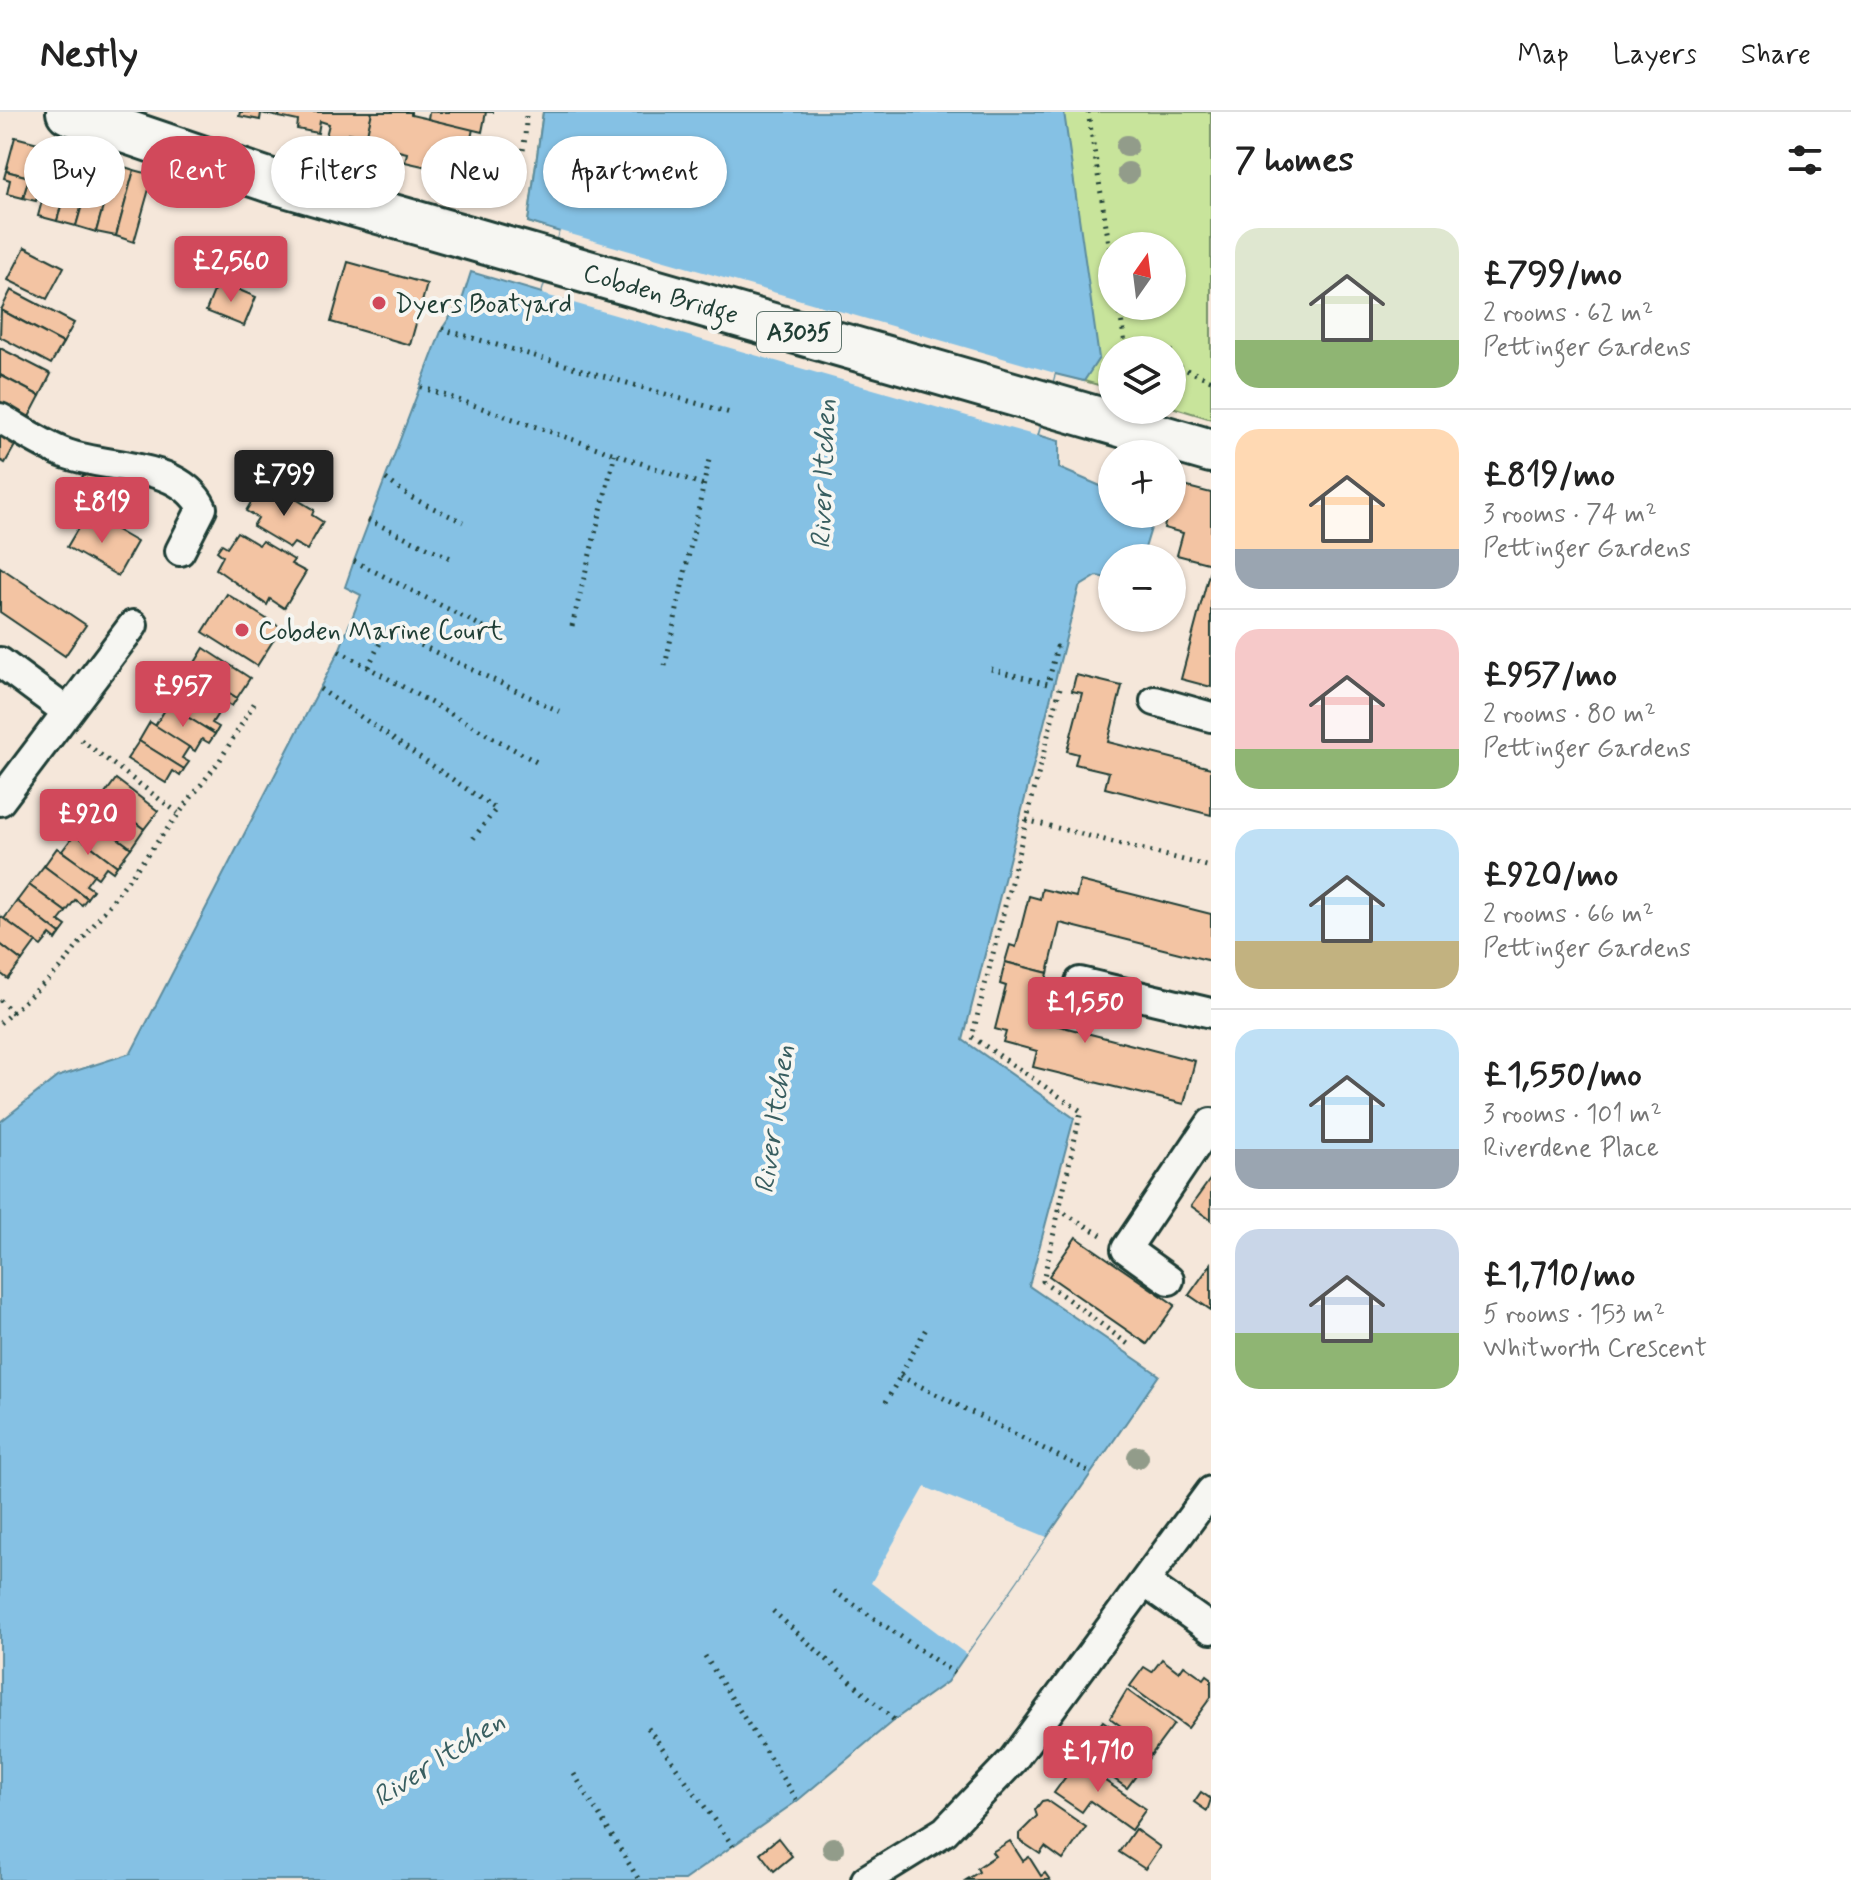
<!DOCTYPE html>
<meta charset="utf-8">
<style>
body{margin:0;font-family:Mynerve,sans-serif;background:#f2f2f2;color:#222;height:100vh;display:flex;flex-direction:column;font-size:30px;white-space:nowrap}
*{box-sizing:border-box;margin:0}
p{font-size:26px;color:#767676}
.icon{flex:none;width:44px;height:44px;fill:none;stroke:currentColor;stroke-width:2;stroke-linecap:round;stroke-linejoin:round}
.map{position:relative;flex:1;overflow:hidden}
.side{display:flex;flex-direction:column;background:#fff;width:640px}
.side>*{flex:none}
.top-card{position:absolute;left:24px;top:24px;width:760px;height:72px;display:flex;gap:16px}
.needle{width:52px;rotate:14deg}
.buttons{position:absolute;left:1098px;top:120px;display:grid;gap:16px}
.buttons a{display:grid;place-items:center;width:88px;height:88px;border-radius:50%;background:#fff;box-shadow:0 2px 6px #0004;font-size:40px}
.price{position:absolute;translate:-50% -68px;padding:0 18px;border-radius:8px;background:#d1495b;color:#fff;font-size:26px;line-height:52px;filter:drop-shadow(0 2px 4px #0008)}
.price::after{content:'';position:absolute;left:50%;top:48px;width:24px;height:18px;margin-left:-12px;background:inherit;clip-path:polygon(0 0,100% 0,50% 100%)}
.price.active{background:#222;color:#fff}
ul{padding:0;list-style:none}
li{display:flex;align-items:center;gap:24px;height:200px;padding:0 24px}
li+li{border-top:2px solid #e0e0e0}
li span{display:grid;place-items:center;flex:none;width:224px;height:160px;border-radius:24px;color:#555}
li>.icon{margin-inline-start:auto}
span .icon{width:96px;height:96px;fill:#fffc;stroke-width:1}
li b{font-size:34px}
h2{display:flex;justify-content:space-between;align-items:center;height:96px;padding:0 24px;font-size:34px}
.pill{padding:0 28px;border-radius:36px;background:#fff;box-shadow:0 2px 6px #0004;font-size:28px;line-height:72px}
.pill.active{background:#d1495b;color:#fff}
header{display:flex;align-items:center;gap:48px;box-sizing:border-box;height:112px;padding:0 40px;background:#fff;border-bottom:2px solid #e0e0e0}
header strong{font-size:38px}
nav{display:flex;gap:44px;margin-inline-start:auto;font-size:28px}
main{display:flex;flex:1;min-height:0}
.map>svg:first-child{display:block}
.green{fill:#c8e49b;stroke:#749068;stroke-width:2;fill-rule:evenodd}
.water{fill:#85c1e4;stroke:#5c8c9e;stroke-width:2}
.pier{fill:#f5e7da}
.building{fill:#f3c4a3;stroke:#1f3d34;stroke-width:2}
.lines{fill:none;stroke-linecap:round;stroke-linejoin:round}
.minor-casing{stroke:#1f3d34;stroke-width:34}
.primary-casing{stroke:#1f3d34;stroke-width:48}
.path{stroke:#1f3d34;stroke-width:5;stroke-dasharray:2 6;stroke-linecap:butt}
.minor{stroke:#f6f6f2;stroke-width:28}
.primary{stroke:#f6f6f2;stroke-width:42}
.tree{fill:#929c8a}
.poi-dot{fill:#d1495b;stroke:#f6f6f2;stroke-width:3}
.labels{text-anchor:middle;stroke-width:8;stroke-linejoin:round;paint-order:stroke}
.shield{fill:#f6f6f2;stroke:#60746d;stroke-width:2}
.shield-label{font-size:24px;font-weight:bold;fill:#1f3d34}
.street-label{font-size:26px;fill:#1f3d34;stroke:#f6f6f2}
.poi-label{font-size:26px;fill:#1f3d34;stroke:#f6f6f2;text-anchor:start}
.water-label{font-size:28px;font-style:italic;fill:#385e60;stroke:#f6f6f2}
</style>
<header>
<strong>Nestly</strong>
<nav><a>Map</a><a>Layers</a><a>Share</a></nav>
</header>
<main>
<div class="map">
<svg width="1211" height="1768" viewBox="0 0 1211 1768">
<rect width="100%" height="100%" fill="#f5e7da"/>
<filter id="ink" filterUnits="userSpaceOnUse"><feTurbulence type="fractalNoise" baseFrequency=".0125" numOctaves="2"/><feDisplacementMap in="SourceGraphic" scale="16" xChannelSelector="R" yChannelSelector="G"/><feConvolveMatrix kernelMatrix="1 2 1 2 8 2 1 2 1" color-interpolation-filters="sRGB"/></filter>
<g filter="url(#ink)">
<path class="green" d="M543,0H1211V307L1172,295V238H1112V277L528,110ZM1112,134H1172V194H1112Z"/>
<polygon class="water" points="543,0 1064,0 1099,246 1084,269 1055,262 1038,323 1059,329 1059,356 1112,379 1112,402 1143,402 1152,413 1142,446 1112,446 1112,467 1097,464 1079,475 963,928 1074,1006 1029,1174 1159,1263 947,1570 894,1608 797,1689 684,1768 0,1768 0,1010 57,965 131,941 339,539 361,483 345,475 354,449 442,217 463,185 471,160 542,181 560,120 528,110"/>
<g class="pier">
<polygon points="560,119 1055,261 1037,324 542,182"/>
<polygon points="925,1375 1047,1425 966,1542 871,1471"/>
</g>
<g class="building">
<polygon points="240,0 280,0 279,5 261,1 260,8 239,4"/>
<polygon points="280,0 372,0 367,25 349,21 347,28 326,24 329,12 320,9 318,21 297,17 298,9 279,5"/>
<polygon points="372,0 411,0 411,3 473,17 463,63 405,50 407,41 365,31"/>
<polygon points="429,0 494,0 486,0 482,20 428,7"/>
<polygon points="15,25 38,31 29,65 6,59"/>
<polygon points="38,31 56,36 46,74 41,73 36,89 23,86"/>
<polygon points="56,36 75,42 57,109 38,104"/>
<polygon points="75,42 95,47 76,114 57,109"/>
<polygon points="95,47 115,52 96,120 76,114"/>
<polygon points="115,52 134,58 116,124 96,120"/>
<polygon points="134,58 153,63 134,130 116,124"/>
<polygon points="6,59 29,65 23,86 7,82 10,68 4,66"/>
<polygon points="25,135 64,155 47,187 8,168"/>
<polygon points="348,150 427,172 410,233 331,210"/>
<polygon points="218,169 256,185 244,214 206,199"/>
<polygon points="11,178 74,211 63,231 1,198"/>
<polygon points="1,198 63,231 51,252 0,225"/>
<polygon points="0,236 51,262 40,284 0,263"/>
<polygon points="0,263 40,284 29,305 0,290"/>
<polygon points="0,321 17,330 5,351 0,348"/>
<polygon points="88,356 133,382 121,404 105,396 103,400 79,383 85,373 79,370"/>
<polygon points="1176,372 1211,381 1211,452 1177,443 1183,421 1164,416 1167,402 1172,402"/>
<polygon points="260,375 272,382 276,375 314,398 312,403 323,410 307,438 294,431 290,436 253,414 258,406 246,399"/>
<polygon points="87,401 137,430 118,464 67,435"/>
<polygon points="237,420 259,433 262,429 294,448 291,452 306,460 284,496 270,487 267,493 216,457 223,444 217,439 222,432 227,435"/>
<polygon points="1211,454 1211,575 1181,567"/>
<polygon points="0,455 86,513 65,544 0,500"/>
<polygon points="227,482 281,516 257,554 203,520"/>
<polygon points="204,536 250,566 237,586 191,557"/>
<polygon points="191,557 237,586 232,594 225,590 219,600 179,576"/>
<polygon points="1076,563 1122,574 1108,630 1211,656 1211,703 1105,676 1109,660 1075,652 1078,642 1067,639 1082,581 1072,579"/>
<polygon points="179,576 219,600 212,611 219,615 215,622 168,593"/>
<polygon points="168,593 215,622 209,631 202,627 195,639 155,614"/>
<polygon points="150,610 189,635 182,646 189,650 184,657 139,629"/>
<polygon points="139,629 184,657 180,664 173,659 166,671 127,647"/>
<polygon points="116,667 158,699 144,717 102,686"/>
<polygon points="102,686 144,717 131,736 88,704"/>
<polygon points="88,704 131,736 117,754 75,722"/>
<polygon points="75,722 117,754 113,760 106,755 98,766 62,739"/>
<polygon points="57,736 94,762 86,773 93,778 87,786 44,754"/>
<polygon points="44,754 87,786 82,793 75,788 66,800 29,773"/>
<polygon points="1080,769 1211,802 1211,849 1060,811 1048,861 1005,850 1010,833 1016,835 1029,784 1040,787 1042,777 1076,785"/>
<polygon points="29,773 66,800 59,809 66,814 60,822 17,789"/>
<polygon points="17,789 60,822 56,828 50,823 41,834 4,807"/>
<polygon points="0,804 36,830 22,849 0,832"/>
<polygon points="0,832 22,849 8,867 0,861"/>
<polygon points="1005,850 1048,861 1036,908 1195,949 1184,992 1033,955 1037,939 1003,930 1006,920 995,917 1006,874 1000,872"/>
<polygon points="1211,1066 1211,1108 1191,1094"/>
<polygon points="1076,1125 1175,1193 1147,1232 1049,1164"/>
<polygon points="1211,1152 1211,1198 1189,1183"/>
<polygon points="1162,1547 1179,1560 1184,1553 1204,1567 1207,1563 1211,1566 1211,1585 1188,1616 1130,1574 1144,1555 1152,1560"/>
<polygon points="1127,1578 1174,1612 1151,1643 1133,1630 1137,1626 1110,1606"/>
<polygon points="1103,1609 1151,1643 1127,1676 1100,1657 1105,1651 1087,1638 1094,1629 1090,1627"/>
<polygon points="1080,1645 1107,1665 1104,1668 1146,1697 1131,1718 1090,1689 1082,1700 1054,1681"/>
<polygon points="1201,1680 1211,1687 1207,1699 1194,1690"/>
<polygon points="1047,1688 1086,1715 1063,1748 1045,1735 1040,1742 1019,1728 1019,1722 1037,1704 1035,1698 1042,1689"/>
<polygon points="1135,1717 1160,1735 1145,1757 1119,1740"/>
<polygon points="778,1726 792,1744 774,1759 760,1741"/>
<polygon points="1010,1729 1023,1749 1029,1745 1041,1764 1045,1761 1050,1768 966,1768 979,1760 977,1756 995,1744 992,1740"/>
</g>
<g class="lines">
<defs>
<g id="minor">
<path d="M0,306C21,318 44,334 67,342C109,357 180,350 202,396L180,439"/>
<polyline points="0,550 66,599"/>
<polyline points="1155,589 1211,605"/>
<polyline points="0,689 133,513"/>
<polyline points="1080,870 1211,901"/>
<polyline points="1169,1168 1126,1137 1211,1011"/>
<polyline points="1146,1471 1211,1517"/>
<polyline points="866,1768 945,1719 1013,1648 1211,1379"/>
</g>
<polyline id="primary" points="68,0 271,69 1211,339"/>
</defs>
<use href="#minor" class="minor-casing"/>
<use href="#primary" class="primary-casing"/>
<g class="path">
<polyline points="1088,0 1112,151"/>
<path d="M452,87L454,81C464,83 482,89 492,85C523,74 526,28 526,0"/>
<polyline points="1119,194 1126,238"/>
<polyline points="442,217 730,301"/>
<polyline points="1172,252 1211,268"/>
<polyline points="421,275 704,373"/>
<polyline points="386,367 412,386 463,410"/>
<polyline points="368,408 455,448"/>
<polyline points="354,449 501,524"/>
<polyline points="572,514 615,342"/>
<polyline points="339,539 540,652"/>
<polyline points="665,554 710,343"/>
<polyline points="368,555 387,517 565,602"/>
<polyline points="991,557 1048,572 1057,535 1063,537"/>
<polyline points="1060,576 972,925 1081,999 1059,1098 1103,1124"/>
<polyline points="320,577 496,697 472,728"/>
<polyline points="81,628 178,701"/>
<polyline points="1026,708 1211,755"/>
<polyline points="0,888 13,901"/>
<polyline points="0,911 60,857 220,648 255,590"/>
<polyline points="1059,1098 1043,1169 1128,1232"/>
<polyline points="900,1264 1092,1361"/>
<polyline points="886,1290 928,1213"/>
<polyline points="834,1479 954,1561"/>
<polyline points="773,1499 894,1608"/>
<polyline points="705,1544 797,1689"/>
<polyline points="648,1616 733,1734"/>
<polyline points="574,1662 639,1768"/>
</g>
<use href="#minor" class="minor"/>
<use href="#primary" class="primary"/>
</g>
<g class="tree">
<circle cx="1127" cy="34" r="11"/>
<circle cx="1128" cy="61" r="11"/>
<circle cx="1138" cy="1345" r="11"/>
<circle cx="833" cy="1736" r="11"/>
</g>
</g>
<g class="poi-dot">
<circle cx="379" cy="191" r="8"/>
<circle cx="242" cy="518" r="8"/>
</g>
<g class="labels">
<rect class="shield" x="757" y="200" width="84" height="40" rx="6"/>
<g class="shield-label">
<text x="799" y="228">A3035</text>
</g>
<g class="street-label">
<text transform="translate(661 181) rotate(16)" y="9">Cobden Bridge</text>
</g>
<g class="poi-label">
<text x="395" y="200">Dyers Boatyard</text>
<text x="258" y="527">Cobden Marine Court</text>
</g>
<g class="water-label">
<text transform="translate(822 362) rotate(-88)" y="10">River Itchen</text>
<text transform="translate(773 1007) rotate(-82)" y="10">River Itchen</text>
<text transform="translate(438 1646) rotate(-33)" y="10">River Itchen</text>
</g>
</g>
</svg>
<div class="buttons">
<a><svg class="needle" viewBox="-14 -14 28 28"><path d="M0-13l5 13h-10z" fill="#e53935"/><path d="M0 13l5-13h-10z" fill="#767676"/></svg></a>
<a><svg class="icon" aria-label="layers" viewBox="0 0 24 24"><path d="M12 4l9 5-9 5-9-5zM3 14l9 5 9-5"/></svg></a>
<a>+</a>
<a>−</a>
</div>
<b class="price" style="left:231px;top:192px">£2,560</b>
<b class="price active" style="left:284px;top:406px">£799</b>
<b class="price" style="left:102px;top:433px">£819</b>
<b class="price" style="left:183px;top:617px">£957</b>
<b class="price" style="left:88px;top:745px">£920</b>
<b class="price" style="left:1085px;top:933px">£1,550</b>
<b class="price" style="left:1098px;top:1682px">£1,710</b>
<div class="top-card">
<a class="pill">Buy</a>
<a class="pill active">Rent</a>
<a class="pill">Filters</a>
<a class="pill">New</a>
<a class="pill">Apartment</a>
</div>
</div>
<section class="side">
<h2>7 homes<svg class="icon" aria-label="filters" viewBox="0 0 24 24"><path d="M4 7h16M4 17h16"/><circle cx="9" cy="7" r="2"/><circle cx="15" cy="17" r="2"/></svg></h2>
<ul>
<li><span style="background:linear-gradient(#dfe7d0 70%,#8fb573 0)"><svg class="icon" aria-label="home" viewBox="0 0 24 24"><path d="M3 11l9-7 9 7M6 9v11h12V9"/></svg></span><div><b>£799/mo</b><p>2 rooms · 62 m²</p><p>Pettinger Gardens</p></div></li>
<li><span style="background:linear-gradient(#ffd9b3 75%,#9aa5b1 0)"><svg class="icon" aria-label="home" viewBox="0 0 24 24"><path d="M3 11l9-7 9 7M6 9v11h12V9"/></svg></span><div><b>£819/mo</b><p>3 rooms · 74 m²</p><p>Pettinger Gardens</p></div></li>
<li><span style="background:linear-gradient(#f6c9c9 75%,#8fb573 0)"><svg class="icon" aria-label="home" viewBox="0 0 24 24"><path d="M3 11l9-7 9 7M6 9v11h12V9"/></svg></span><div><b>£957/mo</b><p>2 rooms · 80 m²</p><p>Pettinger Gardens</p></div></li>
<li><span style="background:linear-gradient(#bfe0f5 70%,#c2b280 0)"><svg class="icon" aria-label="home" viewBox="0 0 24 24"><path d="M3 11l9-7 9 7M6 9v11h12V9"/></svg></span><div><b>£920/mo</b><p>2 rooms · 66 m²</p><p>Pettinger Gardens</p></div></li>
<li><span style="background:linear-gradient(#bfe0f5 75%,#9aa5b1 0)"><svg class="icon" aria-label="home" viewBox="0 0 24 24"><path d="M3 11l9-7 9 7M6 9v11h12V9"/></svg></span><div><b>£1,550/mo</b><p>3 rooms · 101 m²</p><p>Riverdene Place</p></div></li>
<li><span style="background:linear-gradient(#c9d6e8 65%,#8fb573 0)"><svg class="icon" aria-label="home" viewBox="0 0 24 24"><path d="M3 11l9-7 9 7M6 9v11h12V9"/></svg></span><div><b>£1,710/mo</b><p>5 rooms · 153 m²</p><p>Whitworth Crescent</p></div></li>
</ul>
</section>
</main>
